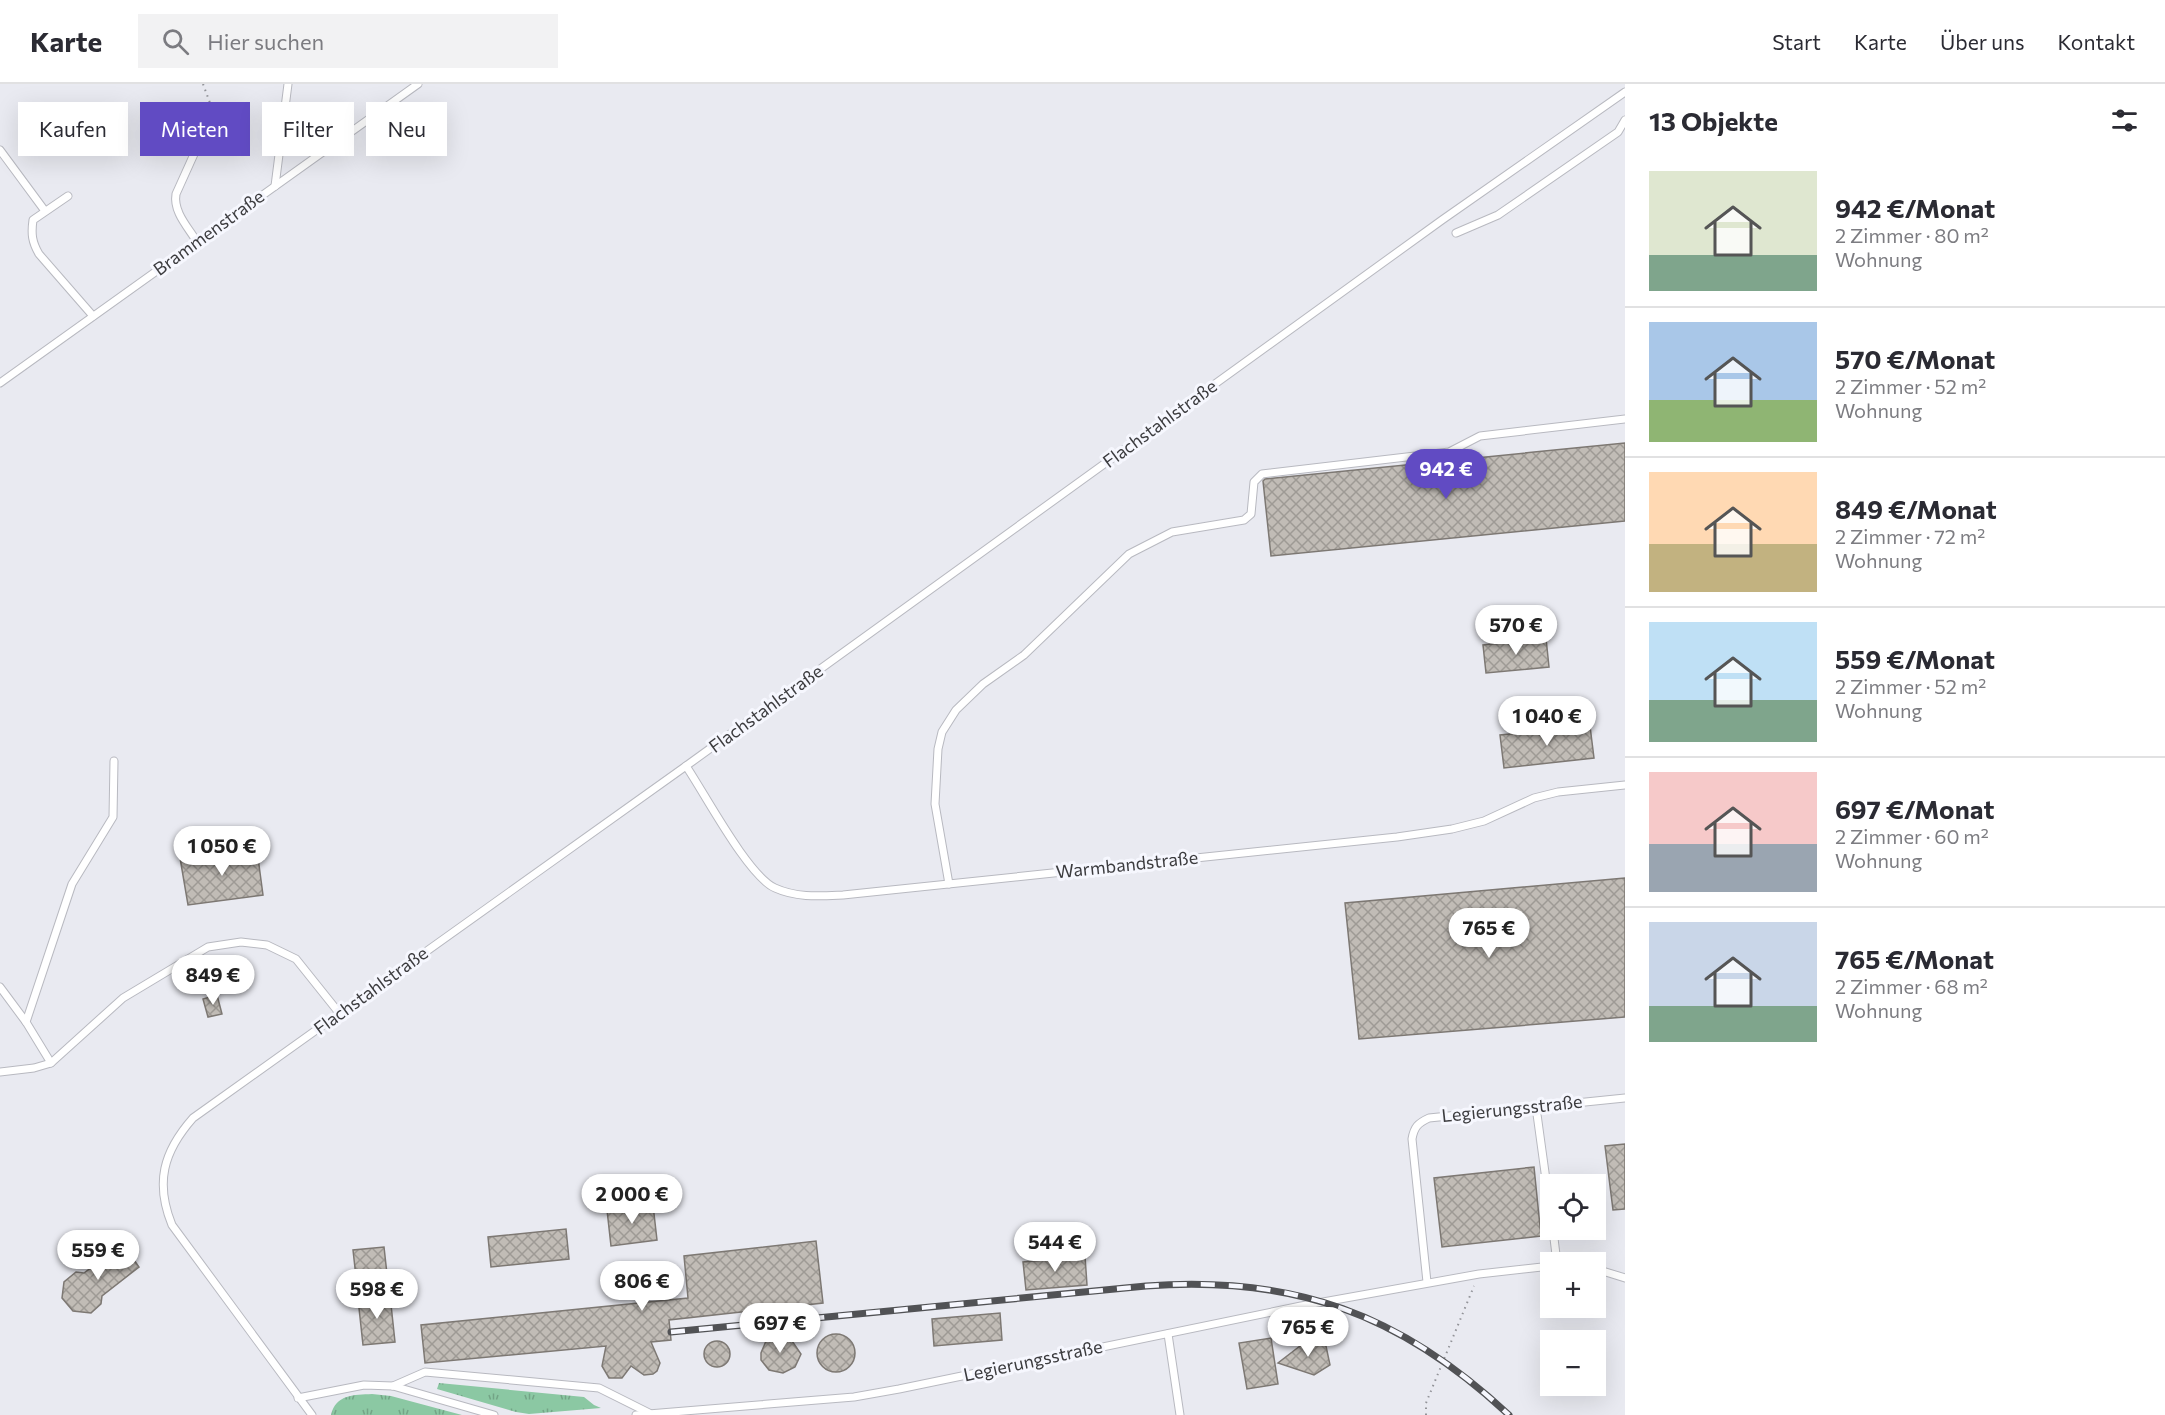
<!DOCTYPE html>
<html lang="de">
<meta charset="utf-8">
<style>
body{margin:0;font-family:Commissioner,sans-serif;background:#f2f2f3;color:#2b2b33;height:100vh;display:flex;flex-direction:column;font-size:22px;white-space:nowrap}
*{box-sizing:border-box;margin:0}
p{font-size:20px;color:#7c7c81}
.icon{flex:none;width:33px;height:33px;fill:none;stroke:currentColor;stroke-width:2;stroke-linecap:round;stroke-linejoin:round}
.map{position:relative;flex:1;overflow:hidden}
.panel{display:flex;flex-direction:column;background:#fff;width:540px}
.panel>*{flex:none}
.hud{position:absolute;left:18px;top:18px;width:570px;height:54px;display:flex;gap:12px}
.tools{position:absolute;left:1540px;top:1090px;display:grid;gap:12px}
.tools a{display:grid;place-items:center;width:66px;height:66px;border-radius:0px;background:#fff;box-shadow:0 6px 24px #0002;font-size:30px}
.price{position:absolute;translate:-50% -51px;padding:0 14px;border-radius:21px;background:#fff;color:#222;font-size:20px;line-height:39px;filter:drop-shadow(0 2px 3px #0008)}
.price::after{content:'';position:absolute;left:50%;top:36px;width:18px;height:14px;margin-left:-9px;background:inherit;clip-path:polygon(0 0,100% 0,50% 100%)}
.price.on{background:#614bc3;color:#fff}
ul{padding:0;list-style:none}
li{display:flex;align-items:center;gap:18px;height:150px;padding:0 24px}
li+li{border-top:2px solid #e1e1e2}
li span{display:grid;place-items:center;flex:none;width:168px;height:120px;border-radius:0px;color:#555}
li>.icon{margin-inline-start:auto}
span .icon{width:72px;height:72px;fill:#fffc;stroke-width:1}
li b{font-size:26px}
h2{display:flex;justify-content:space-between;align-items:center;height:72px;padding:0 24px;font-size:26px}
.chip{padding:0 21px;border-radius:0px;background:#fff;box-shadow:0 6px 24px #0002;font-size:21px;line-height:54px}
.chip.on{background:#614bc3;color:#fff}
header{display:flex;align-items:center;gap:36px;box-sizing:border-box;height:84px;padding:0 30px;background:#fff;border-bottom:2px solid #e1e1e2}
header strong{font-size:28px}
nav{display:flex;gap:33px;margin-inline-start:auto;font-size:21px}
.search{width:420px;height:54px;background:#f2f2f3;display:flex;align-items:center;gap:15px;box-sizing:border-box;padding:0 21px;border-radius:0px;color:#7c7c81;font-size:22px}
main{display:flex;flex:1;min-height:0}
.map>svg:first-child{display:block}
.grass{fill:url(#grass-tufts)}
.building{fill:url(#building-cross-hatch);stroke:#7d7873;stroke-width:1.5}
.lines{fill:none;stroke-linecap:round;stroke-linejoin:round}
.lane-casing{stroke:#b8b9c0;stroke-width:9}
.path{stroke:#929398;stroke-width:2;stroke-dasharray:1.5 4.5;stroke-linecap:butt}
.lane{stroke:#fff;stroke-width:7}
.rail-casing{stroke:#515255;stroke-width:7}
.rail{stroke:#f6f7fe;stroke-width:4.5;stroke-dasharray:14;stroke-linecap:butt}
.labels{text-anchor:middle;stroke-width:6;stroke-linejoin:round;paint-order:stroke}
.street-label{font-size:18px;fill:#3c3c3f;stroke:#f6f7fe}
</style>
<header>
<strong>Karte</strong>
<div class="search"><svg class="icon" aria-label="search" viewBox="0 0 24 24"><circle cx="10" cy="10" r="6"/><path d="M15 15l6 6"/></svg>Hier suchen</div>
<nav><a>Start</a><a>Karte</a><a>Über uns</a><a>Kontakt</a></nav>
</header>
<main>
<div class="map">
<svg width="1625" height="1331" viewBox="0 0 1625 1331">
<defs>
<pattern id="grass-tufts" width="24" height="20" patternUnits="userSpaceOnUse" patternTransform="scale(1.5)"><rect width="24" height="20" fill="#8bc8a3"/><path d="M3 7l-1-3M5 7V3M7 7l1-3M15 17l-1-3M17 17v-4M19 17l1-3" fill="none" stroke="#73a486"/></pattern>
<pattern id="building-cross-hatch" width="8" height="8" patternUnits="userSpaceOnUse" patternTransform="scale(1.5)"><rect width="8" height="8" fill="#c1bcb6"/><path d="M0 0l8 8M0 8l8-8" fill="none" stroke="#9e9a95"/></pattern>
</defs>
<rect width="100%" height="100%" fill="#e9eaf1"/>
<g class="grass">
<polygon points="439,1299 584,1313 594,1321 601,1324 529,1330 516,1328 437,1305"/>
<path d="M372,1310L391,1312L462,1331H331C336,1310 354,1311 372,1310Z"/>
</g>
<g class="building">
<polygon points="1625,359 1625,437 1271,472 1263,397 1265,395"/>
<polygon points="1546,554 1549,583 1486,589 1483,561"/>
<polygon points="1590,642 1594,674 1504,684 1500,651"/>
<polygon points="257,766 263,811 188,821 180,774"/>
<polygon points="1625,794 1625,933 1359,955 1345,819"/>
<polygon points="217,911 222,930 208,933 203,915"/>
<polygon points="1625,1060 1625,1125 1613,1126 1605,1062"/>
<polygon points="1534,1083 1541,1152 1442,1163 1434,1094"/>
<polygon points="653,1121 657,1156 611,1162 607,1126"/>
<polygon points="566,1145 569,1175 491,1183 488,1153"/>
<polygon points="816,1157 823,1219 669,1236 671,1256 651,1258 660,1279 657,1287 653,1290 644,1291 631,1282 622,1294 609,1294 602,1282 606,1262 425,1279 421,1241 688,1214 684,1172"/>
<polygon points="123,1160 139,1183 102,1212 101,1220 91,1229 73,1227 62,1214 64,1198 76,1188 84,1189"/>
<polygon points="384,1163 387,1190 356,1193 353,1166"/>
<polygon points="1085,1172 1087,1201 1026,1206 1023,1178"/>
<polygon points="390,1211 395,1258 363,1261 358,1215"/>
<polygon points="1000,1229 1002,1256 934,1262 932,1235"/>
<circle cx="836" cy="1269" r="19"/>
<polygon points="777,1251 790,1254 801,1270 795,1283 783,1289 769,1286 761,1276 761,1269 766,1257"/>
<polygon points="1271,1254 1278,1300 1247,1305 1239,1259"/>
<polygon points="1309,1255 1326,1262 1330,1281 1314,1291 1278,1279"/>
<circle cx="717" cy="1270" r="13"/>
</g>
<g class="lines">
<defs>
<g id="lane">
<polyline points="0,66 45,127"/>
<polyline points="275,102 288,0"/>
<path d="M68,112L33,136C31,150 32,158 39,170L93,232"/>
<polyline points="1456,149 1498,131 1618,48 1625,36"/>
<path d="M197,158C188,143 173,128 176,110L213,28"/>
<polyline points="0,299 418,0"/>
<path d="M686,682C705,710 748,792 775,804C797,814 820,812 843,811L1397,753L1452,745L1484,737L1534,714L1558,708L1625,701"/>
<polyline points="949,800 935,720 938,665 942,648 956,626 983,600 1024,571 1129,470 1172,448 1244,436 1251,430 1254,398 1262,390 1449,368 1480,352 1625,335"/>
<polyline points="0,903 26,938 51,979"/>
<polyline points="26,938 72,800 113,733 114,677"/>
<polyline points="0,988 34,984 51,979 123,914 208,863 241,858 267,861 296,875 340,930"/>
<polyline points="1536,1023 1551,1132"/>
<polyline points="1553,1146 1557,1179"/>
<polyline points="1596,1185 1625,1194"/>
<path d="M1427,1198L1412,1055C1414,1043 1418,1039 1429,1034L1625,1014"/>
<polyline points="1168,1250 1180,1331"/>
<polyline points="393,1302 425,1288 599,1304 649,1329"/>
<polyline points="298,1314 364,1301 393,1302 494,1331"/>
<path d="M312,1331L172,1141C155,1099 163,1068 193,1034L686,682L1442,136L1625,8"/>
<polyline points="636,1331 854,1313 899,1305 1301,1222 1479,1190 1551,1182"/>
</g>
</defs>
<use href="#lane" class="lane-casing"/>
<g class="path">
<polyline points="203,0 210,19"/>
<polyline points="1426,1331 1426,1319 1474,1202"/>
</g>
<use href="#lane" class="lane"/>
<defs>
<path id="rail" d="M671,1248L1146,1202C1294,1191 1401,1230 1509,1331"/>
</defs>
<use href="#rail" class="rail-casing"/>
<use href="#rail" class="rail"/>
</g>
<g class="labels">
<g class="street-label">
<text transform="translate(209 149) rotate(-36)" y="6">Brammenstraße</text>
<text transform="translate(1160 340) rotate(-36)" y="6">Flachstahlstraße</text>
<text transform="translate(766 625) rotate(-36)" y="6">Flachstahlstraße</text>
<text transform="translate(1127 781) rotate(-6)" y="6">Warmbandstraße</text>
<text transform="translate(371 907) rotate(-36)" y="6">Flachstahlstraße</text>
<text transform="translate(1512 1025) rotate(-6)" y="6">Legierungsstraße</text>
<text transform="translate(1033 1277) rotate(-12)" y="6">Legierungsstraße</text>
</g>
</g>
</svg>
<div class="tools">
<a><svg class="icon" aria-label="locate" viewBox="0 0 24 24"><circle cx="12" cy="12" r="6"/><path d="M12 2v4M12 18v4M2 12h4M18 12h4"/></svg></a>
<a>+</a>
<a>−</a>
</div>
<b class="price on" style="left:1446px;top:416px">942 €</b>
<b class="price" style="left:1516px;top:572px">570 €</b>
<b class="price" style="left:1547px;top:663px">1 040 €</b>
<b class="price" style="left:222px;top:793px">1 050 €</b>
<b class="price" style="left:1489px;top:875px">765 €</b>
<b class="price" style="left:213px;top:922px">849 €</b>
<b class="price" style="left:632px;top:1141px">2 000 €</b>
<b class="price" style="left:1055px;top:1189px">544 €</b>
<b class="price" style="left:98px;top:1197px">559 €</b>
<b class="price" style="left:642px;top:1228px">806 €</b>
<b class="price" style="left:377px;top:1236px">598 €</b>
<b class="price" style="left:780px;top:1270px">697 €</b>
<b class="price" style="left:1308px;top:1274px">765 €</b>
<div class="hud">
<a class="chip">Kaufen</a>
<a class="chip on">Mieten</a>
<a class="chip">Filter</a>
<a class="chip">Neu</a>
</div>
</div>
<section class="panel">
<h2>13 Objekte<svg class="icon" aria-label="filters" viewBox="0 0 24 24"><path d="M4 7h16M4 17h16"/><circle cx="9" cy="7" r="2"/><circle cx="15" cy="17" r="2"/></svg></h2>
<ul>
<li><span style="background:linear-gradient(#dfe7d0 70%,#7fa58c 0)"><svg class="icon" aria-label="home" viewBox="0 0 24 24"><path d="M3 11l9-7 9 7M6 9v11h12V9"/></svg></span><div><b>942 €/Monat</b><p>2 Zimmer · 80 m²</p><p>Wohnung</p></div></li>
<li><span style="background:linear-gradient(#a9c7e8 65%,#8fb573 0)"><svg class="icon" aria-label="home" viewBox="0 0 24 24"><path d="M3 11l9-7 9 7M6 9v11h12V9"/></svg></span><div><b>570 €/Monat</b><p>2 Zimmer · 52 m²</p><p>Wohnung</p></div></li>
<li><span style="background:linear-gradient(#ffd9b3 60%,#c2b280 0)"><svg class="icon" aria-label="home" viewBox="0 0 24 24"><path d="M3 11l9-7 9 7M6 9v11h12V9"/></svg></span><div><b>849 €/Monat</b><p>2 Zimmer · 72 m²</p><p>Wohnung</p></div></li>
<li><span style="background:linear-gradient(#bfe0f5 65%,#7fa58c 0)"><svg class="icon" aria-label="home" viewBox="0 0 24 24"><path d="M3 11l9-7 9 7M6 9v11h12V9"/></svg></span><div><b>559 €/Monat</b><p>2 Zimmer · 52 m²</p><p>Wohnung</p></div></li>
<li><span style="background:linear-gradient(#f6c9c9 60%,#9aa5b1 0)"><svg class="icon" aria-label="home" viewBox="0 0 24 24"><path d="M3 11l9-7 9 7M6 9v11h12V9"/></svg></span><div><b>697 €/Monat</b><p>2 Zimmer · 60 m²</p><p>Wohnung</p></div></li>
<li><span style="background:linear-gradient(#c9d6e8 70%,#7fa58c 0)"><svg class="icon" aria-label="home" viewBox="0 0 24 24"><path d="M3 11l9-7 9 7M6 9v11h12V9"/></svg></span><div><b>765 €/Monat</b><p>2 Zimmer · 68 m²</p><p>Wohnung</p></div></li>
</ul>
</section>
</main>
